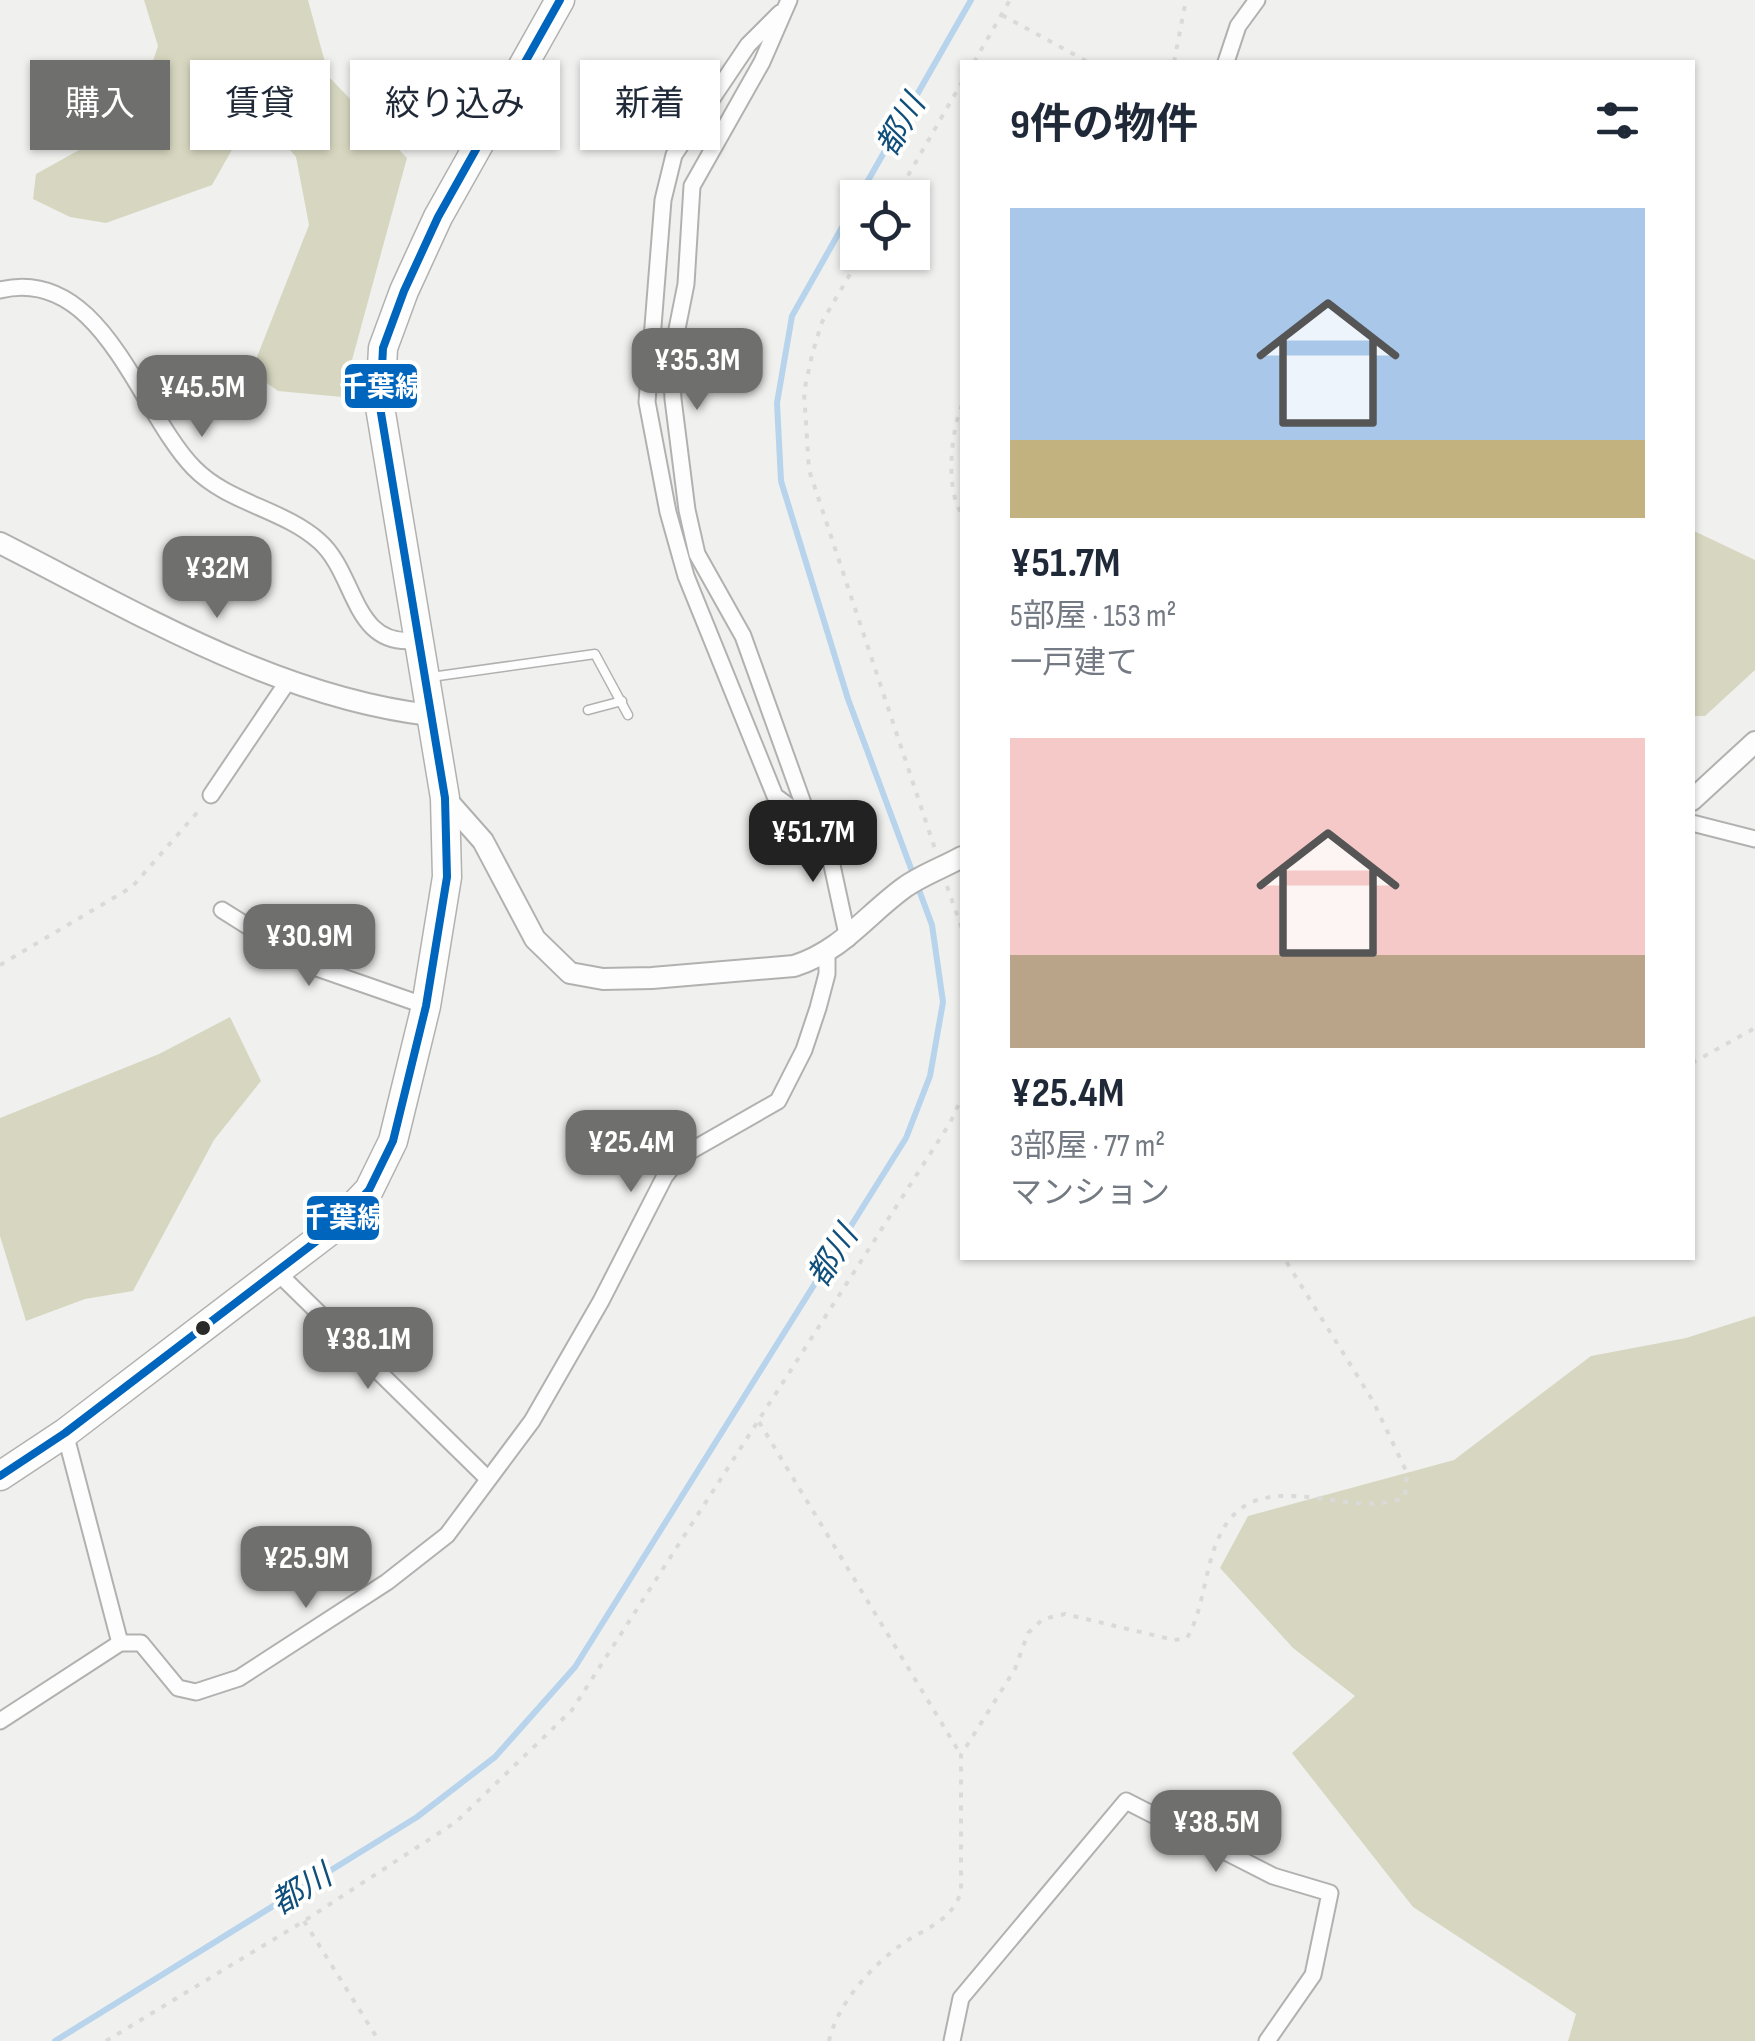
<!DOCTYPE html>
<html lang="ja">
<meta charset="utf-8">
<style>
body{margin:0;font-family:"Sofia Sans Condensed","Noto Sans JP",sans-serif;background:#f6f6f7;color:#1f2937;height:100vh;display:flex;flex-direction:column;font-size:38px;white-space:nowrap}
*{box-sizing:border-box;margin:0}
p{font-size:32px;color:#747a83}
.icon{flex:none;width:55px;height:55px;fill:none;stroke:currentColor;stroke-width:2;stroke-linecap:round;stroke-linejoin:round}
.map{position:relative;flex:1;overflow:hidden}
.side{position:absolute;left:960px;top:60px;width:735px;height:1200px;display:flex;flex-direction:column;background:#fff;border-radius:0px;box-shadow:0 2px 8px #0004}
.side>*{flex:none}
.banner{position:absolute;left:30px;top:60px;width:780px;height:90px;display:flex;gap:20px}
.buttons{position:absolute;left:840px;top:180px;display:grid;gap:20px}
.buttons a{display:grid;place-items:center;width:90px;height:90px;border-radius:0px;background:#fff;box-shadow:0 2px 8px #0004;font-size:50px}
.price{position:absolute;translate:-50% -85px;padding:0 22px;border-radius:20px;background:#6f706e;color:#fff;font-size:32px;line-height:65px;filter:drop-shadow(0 2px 5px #0008)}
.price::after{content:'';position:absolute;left:50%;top:60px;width:30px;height:22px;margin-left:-15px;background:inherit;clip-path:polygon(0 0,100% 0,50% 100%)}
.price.on{background:#222;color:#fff}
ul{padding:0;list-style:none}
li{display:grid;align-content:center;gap:20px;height:530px;padding:0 50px}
li span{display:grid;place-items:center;height:310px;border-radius:0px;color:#555}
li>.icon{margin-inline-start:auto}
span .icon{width:180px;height:180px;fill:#fffc;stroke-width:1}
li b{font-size:42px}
h2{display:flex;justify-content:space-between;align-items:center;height:120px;padding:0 50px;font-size:42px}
.chip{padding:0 35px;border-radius:0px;background:#fff;box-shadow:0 2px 8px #0004;font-size:35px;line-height:90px}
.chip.on{background:#6f706e;color:#fff}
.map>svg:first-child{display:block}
.green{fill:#d7d7c1}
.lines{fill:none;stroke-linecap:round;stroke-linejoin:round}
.stream{stroke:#b7d4ec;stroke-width:6}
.service-casing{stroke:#b1b2b0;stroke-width:11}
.minor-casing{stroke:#b1b2b0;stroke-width:19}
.tertiary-casing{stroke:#b1b2b0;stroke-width:24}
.trunk-casing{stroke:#b1b2b0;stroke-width:31}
.path{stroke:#dadada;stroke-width:4;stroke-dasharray:5 8;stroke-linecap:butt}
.service{stroke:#fdfdfd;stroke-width:8}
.minor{stroke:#fdfdfd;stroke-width:15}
.tertiary{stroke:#fdfdfd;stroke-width:20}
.trunk{stroke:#fdfdfd;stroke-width:28}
.bus-1-casing{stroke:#fffffe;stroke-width:15}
.bus-1{stroke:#0065bd;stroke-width:8}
.bus-dot{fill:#2a2a29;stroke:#fffffe;stroke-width:4}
.labels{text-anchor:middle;stroke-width:8;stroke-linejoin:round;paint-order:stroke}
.water-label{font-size:32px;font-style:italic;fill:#104f7c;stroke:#fffffe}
.line-badge{stroke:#fffffe;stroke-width:4}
.badge-label{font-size:28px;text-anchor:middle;font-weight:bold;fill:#fff}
</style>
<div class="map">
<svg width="1755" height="2041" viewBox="0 0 1755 2041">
<rect width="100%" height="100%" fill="#f0f1ef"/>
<g class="green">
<polygon points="144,0 308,0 329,77 407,158 342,397 278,391 251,372 309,225 296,157 255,109 212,185 106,223 70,217 33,199 36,174 133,120 158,46"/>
<polygon points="1692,530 1755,560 1755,670 1705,716 1693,716"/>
<polygon points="230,1017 261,1081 214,1140 133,1291 85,1299 26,1321 0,1236 0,1118 159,1054"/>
<polygon points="1755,1316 1755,2041 1568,2041 1576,2014 1413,1907 1292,1753 1355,1696 1293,1648 1220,1568 1248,1516 1454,1460 1591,1356 1686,1338"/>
</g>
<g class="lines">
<g class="stream">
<polyline points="858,198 971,0"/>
<polyline points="55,2041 417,1817 495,1757 575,1667 906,1138 930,1076 943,1002 932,925 848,699 781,481 777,403 792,316 858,199"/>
</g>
<defs>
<g id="service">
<polyline points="431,677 595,654 628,715"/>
<polyline points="588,710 622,701"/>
</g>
<g id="minor">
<polyline points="789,0 762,62 692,186 686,284 671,359 673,399 687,510 697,554 743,636 809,820 830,856 848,939"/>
<polyline points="780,13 748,45 674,155 663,200 647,402 668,512 686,576 775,796 807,819"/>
<polyline points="1226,62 1238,26 1257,0"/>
<path d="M0,290C102,265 139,412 194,468C228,503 283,509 319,541C357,574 352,649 417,640"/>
<polyline points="211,795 288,681"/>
<polyline points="1692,823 1755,839"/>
<polyline points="222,910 311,966 426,1006"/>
<polyline points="278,1273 488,1479"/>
<polyline points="65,1433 120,1643"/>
<polyline points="0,1721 120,1643 141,1643 178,1688 196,1692 239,1678 387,1582 447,1535 532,1421 601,1301 665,1176 680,1157 778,1101 804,1050 818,1008 827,974 827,954"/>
<polyline points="952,2041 961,1998 1126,1801 1273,1876 1330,1893 1313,1975 1267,2041"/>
</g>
<g id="tertiary">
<path d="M0,543C136,612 277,697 430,715"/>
<path d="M445,798L483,841L535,939L570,973L603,979L652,978L794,966C842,951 866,915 905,887C922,875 944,867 962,857"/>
<polyline points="1692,800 1755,742"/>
</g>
<polyline id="trunk" points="0,1476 65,1433 331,1230 369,1190 393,1141 426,1006 447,877 445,798 380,407 383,348 404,291 438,217 560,0"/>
</defs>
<use href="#service" class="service-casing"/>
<use href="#minor" class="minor-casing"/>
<use href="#tertiary" class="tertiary-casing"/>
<use href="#trunk" class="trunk-casing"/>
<g class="path">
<polyline points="1002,15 1088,62"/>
<polyline points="974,62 1010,0"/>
<polyline points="1174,62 1186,0"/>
<polyline points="895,198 962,82"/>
<polyline points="863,252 822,322 812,355 804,392 809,470 935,849"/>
<path d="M962,405C951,431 945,490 962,514"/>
<polyline points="947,886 962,929"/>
<polyline points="0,965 132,887 202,807"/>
<polyline points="1692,1063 1755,1028"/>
<polyline points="759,1422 961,1755"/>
<polyline points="304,1921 379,2041"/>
<polyline points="106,2041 304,1921 456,1822 572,1710 950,1123 962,1097"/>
<path d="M829,2041C837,2005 869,1969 898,1947C923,1928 950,1924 961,1892V1755L1015,1669L1028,1633L1043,1619L1065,1614L1174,1640L1187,1638C1205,1607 1204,1567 1220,1535C1257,1458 1350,1523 1405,1497L1407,1473L1373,1401L1284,1258"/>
</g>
<use href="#service" class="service"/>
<use href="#minor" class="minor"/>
<use href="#tertiary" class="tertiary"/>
<use href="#trunk" class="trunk"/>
<defs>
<polyline id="bus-1" points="0,1476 65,1433 331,1230 369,1190 393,1141 426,1006 447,877 445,798 380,407 383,348 404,291 438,217 560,0"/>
</defs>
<use href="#bus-1" class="bus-1-casing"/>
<use href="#bus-1" class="bus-1"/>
</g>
<circle class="bus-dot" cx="203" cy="1328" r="9"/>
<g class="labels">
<g class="water-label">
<text transform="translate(900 125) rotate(-60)" y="11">都川</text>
<text transform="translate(832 1256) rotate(-58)" y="11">都川</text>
<text transform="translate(301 1889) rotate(-32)" y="11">都川</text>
</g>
</g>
<g class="line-badge">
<rect x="343" y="362" width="76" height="48" rx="10" fill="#0065bd"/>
<rect x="305" y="1194" width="76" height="48" rx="10" fill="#0065bd"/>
</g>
<g class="badge-label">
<text x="381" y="396">千葉線</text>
<text x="343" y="1227">千葉線</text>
</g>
</svg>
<div class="buttons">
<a><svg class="icon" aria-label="locate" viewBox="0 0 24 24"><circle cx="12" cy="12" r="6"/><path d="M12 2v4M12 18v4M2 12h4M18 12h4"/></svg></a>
</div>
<b class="price" style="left:697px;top:413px">¥35.3M</b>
<b class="price" style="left:202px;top:440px">¥45.5M</b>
<b class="price" style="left:217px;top:621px">¥32M</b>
<b class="price on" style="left:813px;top:885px">¥51.7M</b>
<b class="price" style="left:309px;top:989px">¥30.9M</b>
<b class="price" style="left:631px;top:1195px">¥25.4M</b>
<b class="price" style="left:368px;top:1392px">¥38.1M</b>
<b class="price" style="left:306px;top:1611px">¥25.9M</b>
<b class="price" style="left:1216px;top:1875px">¥38.5M</b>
<div class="banner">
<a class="chip on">購入</a>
<a class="chip">賃貸</a>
<a class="chip">絞り込み</a>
<a class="chip">新着</a>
</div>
<section class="side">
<h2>9件の物件<svg class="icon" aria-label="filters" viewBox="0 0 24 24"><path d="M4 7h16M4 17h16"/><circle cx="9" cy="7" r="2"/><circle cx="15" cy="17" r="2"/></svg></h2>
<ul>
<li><span style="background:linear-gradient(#a9c7e8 75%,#c2b280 0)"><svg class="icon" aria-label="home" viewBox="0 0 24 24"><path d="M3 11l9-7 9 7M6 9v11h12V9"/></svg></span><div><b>¥51.7M</b><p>5部屋 · 153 m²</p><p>一戸建て</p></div></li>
<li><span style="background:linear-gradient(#f6c9c9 70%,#b9a48a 0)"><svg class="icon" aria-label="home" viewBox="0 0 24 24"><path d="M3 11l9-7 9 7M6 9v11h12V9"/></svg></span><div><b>¥25.4M</b><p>3部屋 · 77 m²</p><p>マンション</p></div></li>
</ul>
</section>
</div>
